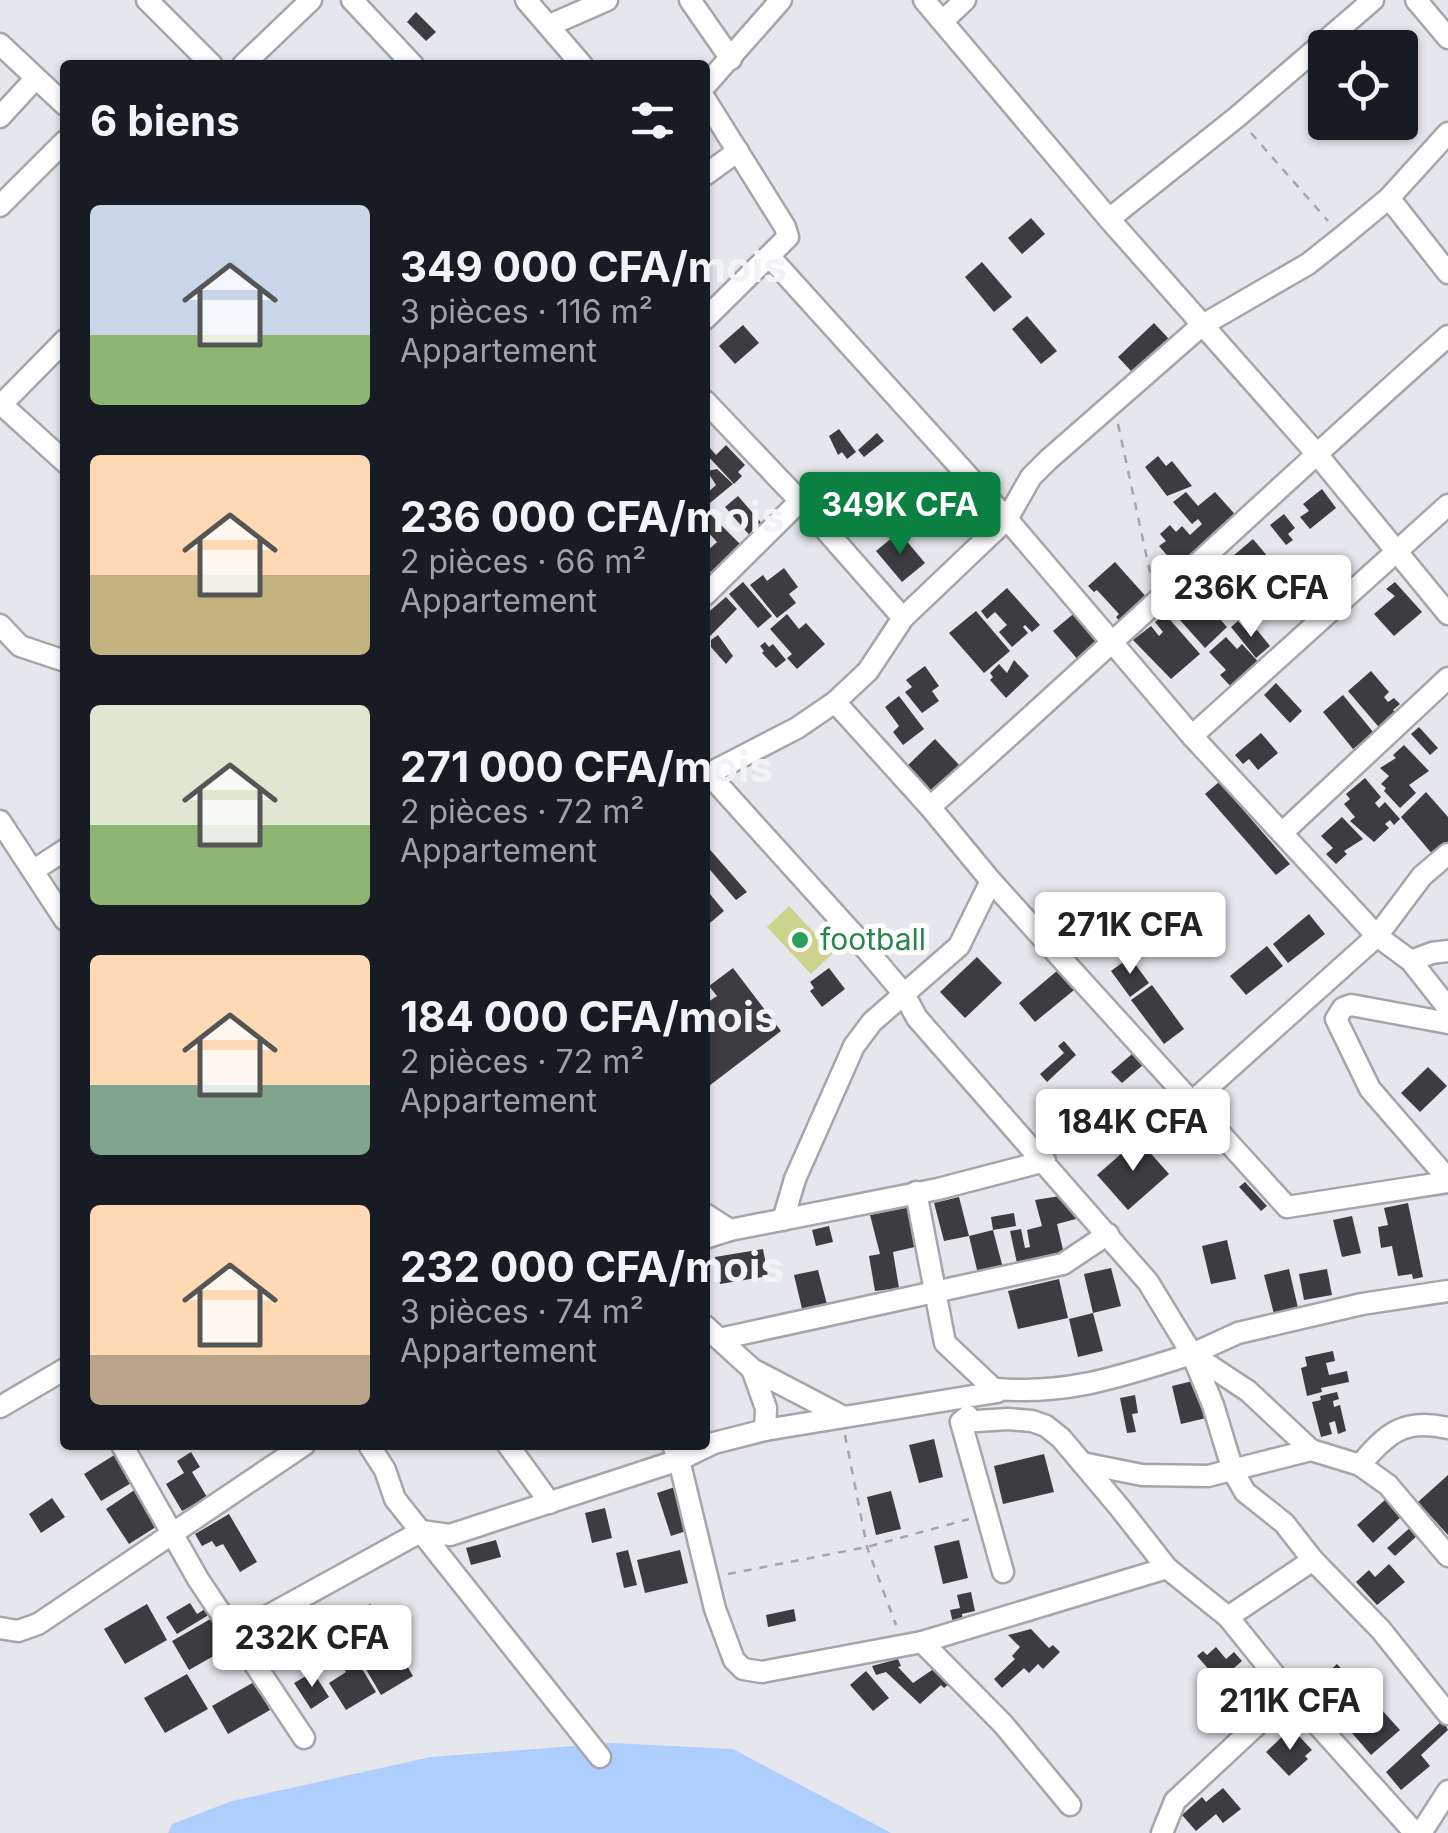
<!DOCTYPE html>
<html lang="fr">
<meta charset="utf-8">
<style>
body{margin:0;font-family:Inter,sans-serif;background:#242831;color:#f1f3f6;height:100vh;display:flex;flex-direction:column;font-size:38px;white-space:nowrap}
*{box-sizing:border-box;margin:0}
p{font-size:32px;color:#9ea1a6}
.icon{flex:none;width:55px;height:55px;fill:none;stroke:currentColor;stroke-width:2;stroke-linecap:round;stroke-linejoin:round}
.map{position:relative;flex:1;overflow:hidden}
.drawer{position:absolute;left:60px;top:60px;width:650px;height:1390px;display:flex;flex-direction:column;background:#171b24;border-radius:10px;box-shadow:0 2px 8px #0004}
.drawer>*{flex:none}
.fabs{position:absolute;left:1308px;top:30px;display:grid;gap:20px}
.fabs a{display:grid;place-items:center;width:110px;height:110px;border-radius:10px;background:#171b24;box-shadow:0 2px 8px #0004;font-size:50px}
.price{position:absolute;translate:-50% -85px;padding:0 22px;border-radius:10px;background:#fff;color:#222;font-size:32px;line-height:65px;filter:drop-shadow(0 2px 5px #0008)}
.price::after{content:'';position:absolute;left:50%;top:60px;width:30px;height:22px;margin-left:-15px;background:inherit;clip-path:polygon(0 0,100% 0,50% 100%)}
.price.on{background:#0b8043;color:#fff}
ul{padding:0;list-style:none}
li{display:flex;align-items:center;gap:30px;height:250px;padding:0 30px}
li span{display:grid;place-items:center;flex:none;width:280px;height:200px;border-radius:10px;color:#555}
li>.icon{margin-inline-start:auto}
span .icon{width:120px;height:120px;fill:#fffc;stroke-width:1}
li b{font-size:42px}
h2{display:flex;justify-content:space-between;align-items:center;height:120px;padding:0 30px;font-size:42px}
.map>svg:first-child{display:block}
.green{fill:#cbd38c}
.water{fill:#aecefe}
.building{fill:#3c3c41}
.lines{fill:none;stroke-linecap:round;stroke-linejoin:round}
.minor-casing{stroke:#a5a6ab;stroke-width:25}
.path{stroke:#a6a6aa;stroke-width:2.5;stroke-dasharray:8 8;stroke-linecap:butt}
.minor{stroke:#fff;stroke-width:20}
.leisure-dot{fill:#2e9e5b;stroke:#fff;stroke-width:4}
.labels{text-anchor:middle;stroke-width:10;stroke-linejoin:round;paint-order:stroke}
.leisure-label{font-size:30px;fill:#27864d;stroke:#fff;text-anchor:start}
</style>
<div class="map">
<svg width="1448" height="1833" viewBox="0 0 1448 1833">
<rect width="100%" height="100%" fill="#e6e7ec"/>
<polygon class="green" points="789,906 833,953 811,974 767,927"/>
<polygon class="water" points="612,1743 733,1749 891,1833 168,1833 172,1824 232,1801 431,1757"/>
<g class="building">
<polygon points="416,12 436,32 426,41 407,22"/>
<polygon points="1031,218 1045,234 1022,254 1008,238"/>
<polygon points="982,262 1012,297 994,312 965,277"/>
<polygon points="1027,316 1057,351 1041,364 1012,329"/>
<polygon points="1154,323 1169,339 1132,372 1118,357"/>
<polygon points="743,325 759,343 735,364 719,346"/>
<polygon points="839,429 856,452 847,459 842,452 838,455 829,436"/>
<polygon points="877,433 884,441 864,457 858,450"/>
<polygon points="726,445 745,465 738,472 742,476 734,484 705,453 710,448 716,455"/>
<polygon points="1158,456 1166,466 1172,461 1192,486 1167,496 1145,467"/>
<polygon points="717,469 733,484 705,507 705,495 716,485 707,471"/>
<polygon points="1322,489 1336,508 1310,529 1300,517 1309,511 1303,504"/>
<polygon points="1186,492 1198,506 1215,492 1241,521 1178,568 1159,546 1166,541 1160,534 1170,525 1176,532 1182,526 1190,535 1202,524 1198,519 1192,524 1173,502"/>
<polygon points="738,496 765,527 752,538 725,507"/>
<polygon points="705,509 742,546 713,574 705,566 705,553 717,542 705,529"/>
<polygon points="1284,514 1295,528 1288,534 1293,540 1286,545 1270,525"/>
<polygon points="844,516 854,518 862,527 850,536 836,522"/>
<polygon points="899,532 925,563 902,582 876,551"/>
<polygon points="1253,539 1284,576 1274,584 1266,575 1261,578 1248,563 1236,574 1226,562"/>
<polygon points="1115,562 1149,600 1122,624 1116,617 1119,614 1097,590 1094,592 1088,586"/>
<polygon points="784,568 798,587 789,594 796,603 777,618 750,585 763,575 767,581"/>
<polygon points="743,582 772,616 758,628 729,594"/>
<polygon points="1395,582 1422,612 1394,636 1374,614 1395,596 1386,589"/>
<polygon points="1007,588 1040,625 1032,632 1025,625 1023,627 1028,633 1012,647 999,632 1007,625 995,612 987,619 981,611"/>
<polygon points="1194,590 1227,627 1205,648 1171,610"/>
<polygon points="726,597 737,609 705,641 705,615"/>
<polygon points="1078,610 1105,641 1080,662 1053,631"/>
<polygon points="976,611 1010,651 984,673 949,633"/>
<polygon points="787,614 799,629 806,623 825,644 797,669 787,658 792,654 770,629"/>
<polygon points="1165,614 1200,654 1171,679 1133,640 1151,626 1159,636 1163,632 1155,622"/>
<polygon points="1238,621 1250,635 1257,630 1270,646 1256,658 1231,627"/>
<polygon points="718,635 733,656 726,664 711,647 711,640"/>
<polygon points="1226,637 1237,649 1242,644 1263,667 1236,692 1220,675 1226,670 1209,652"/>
<polygon points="765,642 769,647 773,644 786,660 776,668 762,653 764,651 760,646"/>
<polygon points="1014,660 1029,676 1006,698 990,680 993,677 990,673 999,664 1007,673"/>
<polygon points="925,666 939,686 932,691 939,701 922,713 905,692 912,687 906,680"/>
<polygon points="1371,671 1389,692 1384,697 1388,702 1394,698 1400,704 1393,710 1400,718 1383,732 1348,691"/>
<polygon points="1276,683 1302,711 1290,723 1264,695"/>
<polygon points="1343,695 1378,738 1367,747 1363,741 1353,749 1323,712"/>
<polygon points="899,696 924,729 903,745 893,732 899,726 885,707"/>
<polygon points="1419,727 1438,748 1430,755 1411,734"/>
<polygon points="1261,733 1278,753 1258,770 1249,759 1243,764 1235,755"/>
<polygon points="935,739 961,767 931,794 906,767"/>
<polygon points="1404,745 1429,771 1409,785 1416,793 1400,808 1384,791 1386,788 1381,784 1389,776 1380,768 1396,758 1393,755"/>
<polygon points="1365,778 1381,797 1375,803 1379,808 1385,802 1400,819 1394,825 1390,820 1385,824 1389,828 1374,842 1350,821 1355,817 1344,804 1350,799 1346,794"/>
<polygon points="1219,782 1290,864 1276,875 1205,794"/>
<polygon points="1426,792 1448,817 1448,842 1433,855 1401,817"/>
<polygon points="1342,817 1363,839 1344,851 1347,854 1336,864 1326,854 1333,848 1321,836"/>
<polygon points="705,844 747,892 736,900 705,864"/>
<polygon points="705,888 724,911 705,927"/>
<polygon points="1309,914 1325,934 1288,963 1273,944"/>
<polygon points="1267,946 1283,966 1246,995 1230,976"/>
<polygon points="977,957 1002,983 965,1018 940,992"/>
<polygon points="1130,957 1149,983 1130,997 1111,971"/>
<polygon points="733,968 781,1031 705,1089 705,1004 717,996 709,986"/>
<polygon points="829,968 845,989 822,1007 810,991 814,988 810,982"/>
<polygon points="1058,970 1074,990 1035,1022 1019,1003"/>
<polygon points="1152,985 1184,1029 1164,1044 1131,1000"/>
<polygon points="1064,1041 1076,1055 1047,1082 1040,1074 1064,1053 1058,1046"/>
<polygon points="1132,1054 1143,1065 1122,1083 1111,1072"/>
<polygon points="1428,1067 1447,1086 1420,1112 1401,1093"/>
<polygon points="1138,1139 1169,1174 1128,1210 1097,1175"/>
<polygon points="1245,1182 1267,1206 1261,1211 1239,1187"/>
<polygon points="1060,1196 1076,1219 1057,1224 1064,1254 1017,1263 1010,1231 1021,1229 1025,1248 1030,1247 1027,1230 1042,1226 1035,1200"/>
<polygon points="959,1197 969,1236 993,1230 1003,1268 978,1274 969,1236 944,1241 934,1203"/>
<polygon points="1408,1203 1423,1277 1413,1279 1412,1274 1398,1276 1392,1246 1381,1248 1378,1227 1388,1225 1384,1208"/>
<polygon points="910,1207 919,1246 893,1252 899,1288 875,1291 869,1256 880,1254 870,1215"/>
<polygon points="1014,1213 1016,1226 993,1230 991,1217"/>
<polygon points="1352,1216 1361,1253 1342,1257 1333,1220"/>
<polygon points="829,1226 833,1242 816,1246 812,1230"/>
<polygon points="1227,1240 1236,1279 1211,1284 1202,1246"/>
<polygon points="763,1249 768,1276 720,1284 715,1257"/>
<polygon points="1111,1268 1121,1306 1093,1313 1084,1274"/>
<polygon points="1289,1269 1298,1308 1274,1314 1264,1275"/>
<polygon points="1327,1269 1332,1295 1304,1300 1299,1274"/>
<polygon points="818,1270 828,1308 803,1313 794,1275"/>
<polygon points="1059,1279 1068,1318 1018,1329 1008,1291"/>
<polygon points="1093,1313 1103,1351 1078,1357 1069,1319"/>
<polygon points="1333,1351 1335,1361 1326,1363 1329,1375 1347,1371 1349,1382 1321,1388 1322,1392 1307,1396 1301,1368 1307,1366 1305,1357"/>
<polygon points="1197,1380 1206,1418 1181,1424 1172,1386"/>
<polygon points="1337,1392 1339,1399 1333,1401 1334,1407 1340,1405 1346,1431 1338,1434 1335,1421 1329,1423 1332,1434 1321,1437 1312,1402 1321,1400 1320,1396"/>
<polygon points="1135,1395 1138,1413 1132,1414 1136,1432 1127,1433 1120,1398"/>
<polygon points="934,1439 943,1477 919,1483 909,1445"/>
<polygon points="191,1452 200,1467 192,1472 207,1497 182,1511 166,1484 184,1473 177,1461"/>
<polygon points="116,1454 133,1482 101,1501 84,1474"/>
<polygon points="1044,1454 1054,1492 1003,1504 994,1466"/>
<polygon points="1448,1475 1448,1535 1418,1502"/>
<polygon points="678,1486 692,1529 671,1536 657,1493"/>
<polygon points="136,1489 159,1525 129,1544 106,1509"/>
<polygon points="891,1491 901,1529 876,1535 867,1497"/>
<polygon points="52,1498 65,1517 41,1533 29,1514"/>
<polygon points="1386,1499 1402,1516 1373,1543 1357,1525"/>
<polygon points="605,1508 612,1538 592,1543 585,1513"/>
<polygon points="229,1514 257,1562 240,1572 223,1544 216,1547 212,1541 202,1546 195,1534"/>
<polygon points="1411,1527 1418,1535 1395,1556 1387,1548"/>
<polygon points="496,1540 501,1557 471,1565 466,1548"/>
<polygon points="959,1540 968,1578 943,1584 934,1546"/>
<polygon points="628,1550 637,1585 624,1588 616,1553"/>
<polygon points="680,1550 688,1583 645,1593 637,1560"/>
<polygon points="1389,1564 1405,1582 1377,1605 1356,1582 1369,1570 1375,1577"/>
<polygon points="971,1592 975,1611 962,1614 963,1621 953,1623 950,1610 960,1608 957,1595"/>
<polygon points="190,1603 197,1614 208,1607 212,1613 177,1634 166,1617"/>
<polygon points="147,1604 167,1640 125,1664 104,1629"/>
<polygon points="370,1604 413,1676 381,1695 339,1623"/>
<polygon points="794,1609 796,1621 768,1627 766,1615"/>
<polygon points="214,1617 231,1646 189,1670 172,1641"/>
<polygon points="1031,1629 1049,1648 1053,1645 1060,1652 1043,1669 1038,1664 1029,1673 1024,1668 1002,1688 994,1679 1015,1659 1012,1656 1020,1647 1008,1635"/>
<polygon points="1216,1647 1226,1659 1234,1652 1242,1661 1219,1681 1197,1656 1203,1651 1207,1655"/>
<polygon points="350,1649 376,1692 346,1710 329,1683 346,1672 338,1657"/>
<polygon points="898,1659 901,1666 898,1667 913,1683 935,1668 949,1684 944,1688 941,1685 920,1704 886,1672 876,1675 872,1666"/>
<polygon points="1337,1664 1345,1673 1326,1690 1318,1681"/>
<polygon points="866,1671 889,1698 873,1711 850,1685"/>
<polygon points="313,1672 329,1697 311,1709 294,1683"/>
<polygon points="187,1674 208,1709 165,1733 144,1698"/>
<polygon points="254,1682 270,1710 228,1734 212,1706"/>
<polygon points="1381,1709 1400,1730 1371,1755 1352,1733"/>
<polygon points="1443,1720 1448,1730 1421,1755 1430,1766 1401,1790 1386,1772"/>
<polygon points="1285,1734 1292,1741 1298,1735 1312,1750 1305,1756 1308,1759 1289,1776 1266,1752"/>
<polygon points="1223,1788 1241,1809 1223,1823 1216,1814 1196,1831 1182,1815 1202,1797 1206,1802"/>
</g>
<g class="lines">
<defs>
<g id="minor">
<polyline points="147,0 212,65"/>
<polyline points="352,0 413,65"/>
<polyline points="526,0 582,65"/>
<polyline points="690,0 731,59"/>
<polyline points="924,0 1109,219 1316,453 1448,614"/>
<polyline points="1416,0 1448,38"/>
<polyline points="944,20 965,0"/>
<polyline points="550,25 607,0"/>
<polyline points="0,44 65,105"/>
<polyline points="243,65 311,0"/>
<polyline points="705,86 781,0"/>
<polyline points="705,99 785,227 788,237 705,319"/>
<polyline points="0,117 35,79"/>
<polyline points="705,175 738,151"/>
<polyline points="1389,198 1448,273"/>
<polyline points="0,206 65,141"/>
<polyline points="1109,219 1237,117 1373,0"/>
<polyline points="769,256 1007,519 1192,736 1377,936 1411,961 1448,1008"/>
<polyline points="705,401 800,501 903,618"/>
<polyline points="0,403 65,462"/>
<polyline points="0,406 65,340"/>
<polyline points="705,595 800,501"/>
<polyline points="0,625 20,646 65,661"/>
<polyline points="835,702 930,807 991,881 1287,1207 1448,1182"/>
<polyline points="1192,736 1448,505"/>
<polyline points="705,770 855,936 904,994 917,1018 1148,1282 1192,1354 1248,1391 1311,1450 1360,1465 1388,1485 1448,1556"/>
<polyline points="708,774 797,728 835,702 868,671 903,618 1007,519 1031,477 1048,460 1201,326 1308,264 1342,237 1389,198 1448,133"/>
<path d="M930,807C1105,652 1273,491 1448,336"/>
<polyline points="0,821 65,920"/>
<polyline points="1282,833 1448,678"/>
<polyline points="34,870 65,850"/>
<polyline points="1411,961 1432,953 1448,951"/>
<polyline points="1448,1023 1351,1005 1343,1008 1336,1019 1370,1089 1448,1179"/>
<polyline points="1193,1101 1377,936 1422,876 1448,854"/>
<polyline points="916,1192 945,1343 997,1392"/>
<polyline points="705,1214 730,1230 938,1189 1045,1161"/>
<polyline points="783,1220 795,1179 854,1046 872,1022 959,946 991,881"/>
<polyline points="705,1238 730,1230"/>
<polyline points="705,1326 752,1369 842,1416"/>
<polyline points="719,1339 1063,1264 1108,1234"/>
<polyline points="752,1369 766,1408 765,1430"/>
<polyline points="0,1407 65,1369"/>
<polyline points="968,1416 961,1422 1003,1572"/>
<polyline points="961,1422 1008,1419 1032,1421 1046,1426 1061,1438 1120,1508 1167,1568 1228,1617 1313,1560 1381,1630 1448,1714"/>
<polyline points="122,1445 198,1579 304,1738"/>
<polyline points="369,1445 385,1470 395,1499 600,1757"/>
<polyline points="508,1445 550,1503"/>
<polyline points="673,1445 679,1460 715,1609 734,1660 743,1669 762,1672 922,1642 1167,1568"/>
<polyline points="1082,1463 1142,1475 1208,1476 1311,1450"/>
<path d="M1360,1465C1387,1433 1404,1418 1448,1428"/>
<polyline points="1313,1560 1284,1523 1245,1492 1233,1471 1213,1405 1192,1354 1238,1333 1362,1304 1448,1291"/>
<polyline points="1228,1617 1290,1694 1415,1833"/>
<polyline points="0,1628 18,1631 38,1624 304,1445"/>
<path d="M235,1634L422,1531L450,1535L679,1460L714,1443L765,1430L997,1392V1389C1071,1395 1123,1375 1192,1354"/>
<polyline points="922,1642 1003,1724 1070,1805"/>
<polyline points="1162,1833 1175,1801 1290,1694"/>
<polyline points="1421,1833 1448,1791"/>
</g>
</defs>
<use href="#minor" class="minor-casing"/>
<g class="path">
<polyline points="1251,133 1328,221"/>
<polyline points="1118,424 1151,577"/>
<polyline points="845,1435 867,1547 896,1625"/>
<polyline points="728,1574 867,1547 969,1519"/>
</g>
<use href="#minor" class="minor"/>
</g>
<circle class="leisure-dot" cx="800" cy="940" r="10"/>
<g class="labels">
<g class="leisure-label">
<text x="820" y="950">football</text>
</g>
</g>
</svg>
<div class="fabs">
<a><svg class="icon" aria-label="locate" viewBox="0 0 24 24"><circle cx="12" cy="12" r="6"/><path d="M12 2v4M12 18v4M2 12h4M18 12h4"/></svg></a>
</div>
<b class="price on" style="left:900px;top:557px">349K CFA</b>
<b class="price" style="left:1251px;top:640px">236K CFA</b>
<b class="price" style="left:1130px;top:977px">271K CFA</b>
<b class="price" style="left:1133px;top:1174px">184K CFA</b>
<b class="price" style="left:312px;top:1690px">232K CFA</b>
<b class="price" style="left:1290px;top:1753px">211K CFA</b>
<section class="drawer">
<h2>6 biens<svg class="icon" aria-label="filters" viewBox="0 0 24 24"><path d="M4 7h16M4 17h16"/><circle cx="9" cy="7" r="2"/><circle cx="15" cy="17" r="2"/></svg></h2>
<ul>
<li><span style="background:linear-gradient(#c9d6e8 65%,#8fb573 0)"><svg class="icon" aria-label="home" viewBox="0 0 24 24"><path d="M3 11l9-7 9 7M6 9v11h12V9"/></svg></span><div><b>349 000 CFA/mois</b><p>3 pièces · 116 m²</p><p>Appartement</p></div></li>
<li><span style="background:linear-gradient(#ffd9b3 60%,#c2b280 0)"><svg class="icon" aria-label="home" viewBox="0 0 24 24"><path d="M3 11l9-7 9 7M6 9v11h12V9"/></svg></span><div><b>236 000 CFA/mois</b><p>2 pièces · 66 m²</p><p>Appartement</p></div></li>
<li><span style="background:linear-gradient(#dfe7d0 60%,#8fb573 0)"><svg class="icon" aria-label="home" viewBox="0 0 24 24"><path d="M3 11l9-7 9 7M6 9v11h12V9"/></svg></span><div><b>271 000 CFA/mois</b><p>2 pièces · 72 m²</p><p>Appartement</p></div></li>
<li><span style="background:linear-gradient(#ffd9b3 65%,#7fa58c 0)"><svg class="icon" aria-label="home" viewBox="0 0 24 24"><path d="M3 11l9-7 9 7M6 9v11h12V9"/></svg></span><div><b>184 000 CFA/mois</b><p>2 pièces · 72 m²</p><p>Appartement</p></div></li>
<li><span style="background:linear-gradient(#ffd9b3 75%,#b9a48a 0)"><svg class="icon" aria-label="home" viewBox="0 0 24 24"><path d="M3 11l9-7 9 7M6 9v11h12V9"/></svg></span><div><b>232 000 CFA/mois</b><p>3 pièces · 74 m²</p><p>Appartement</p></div></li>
</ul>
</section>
</div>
